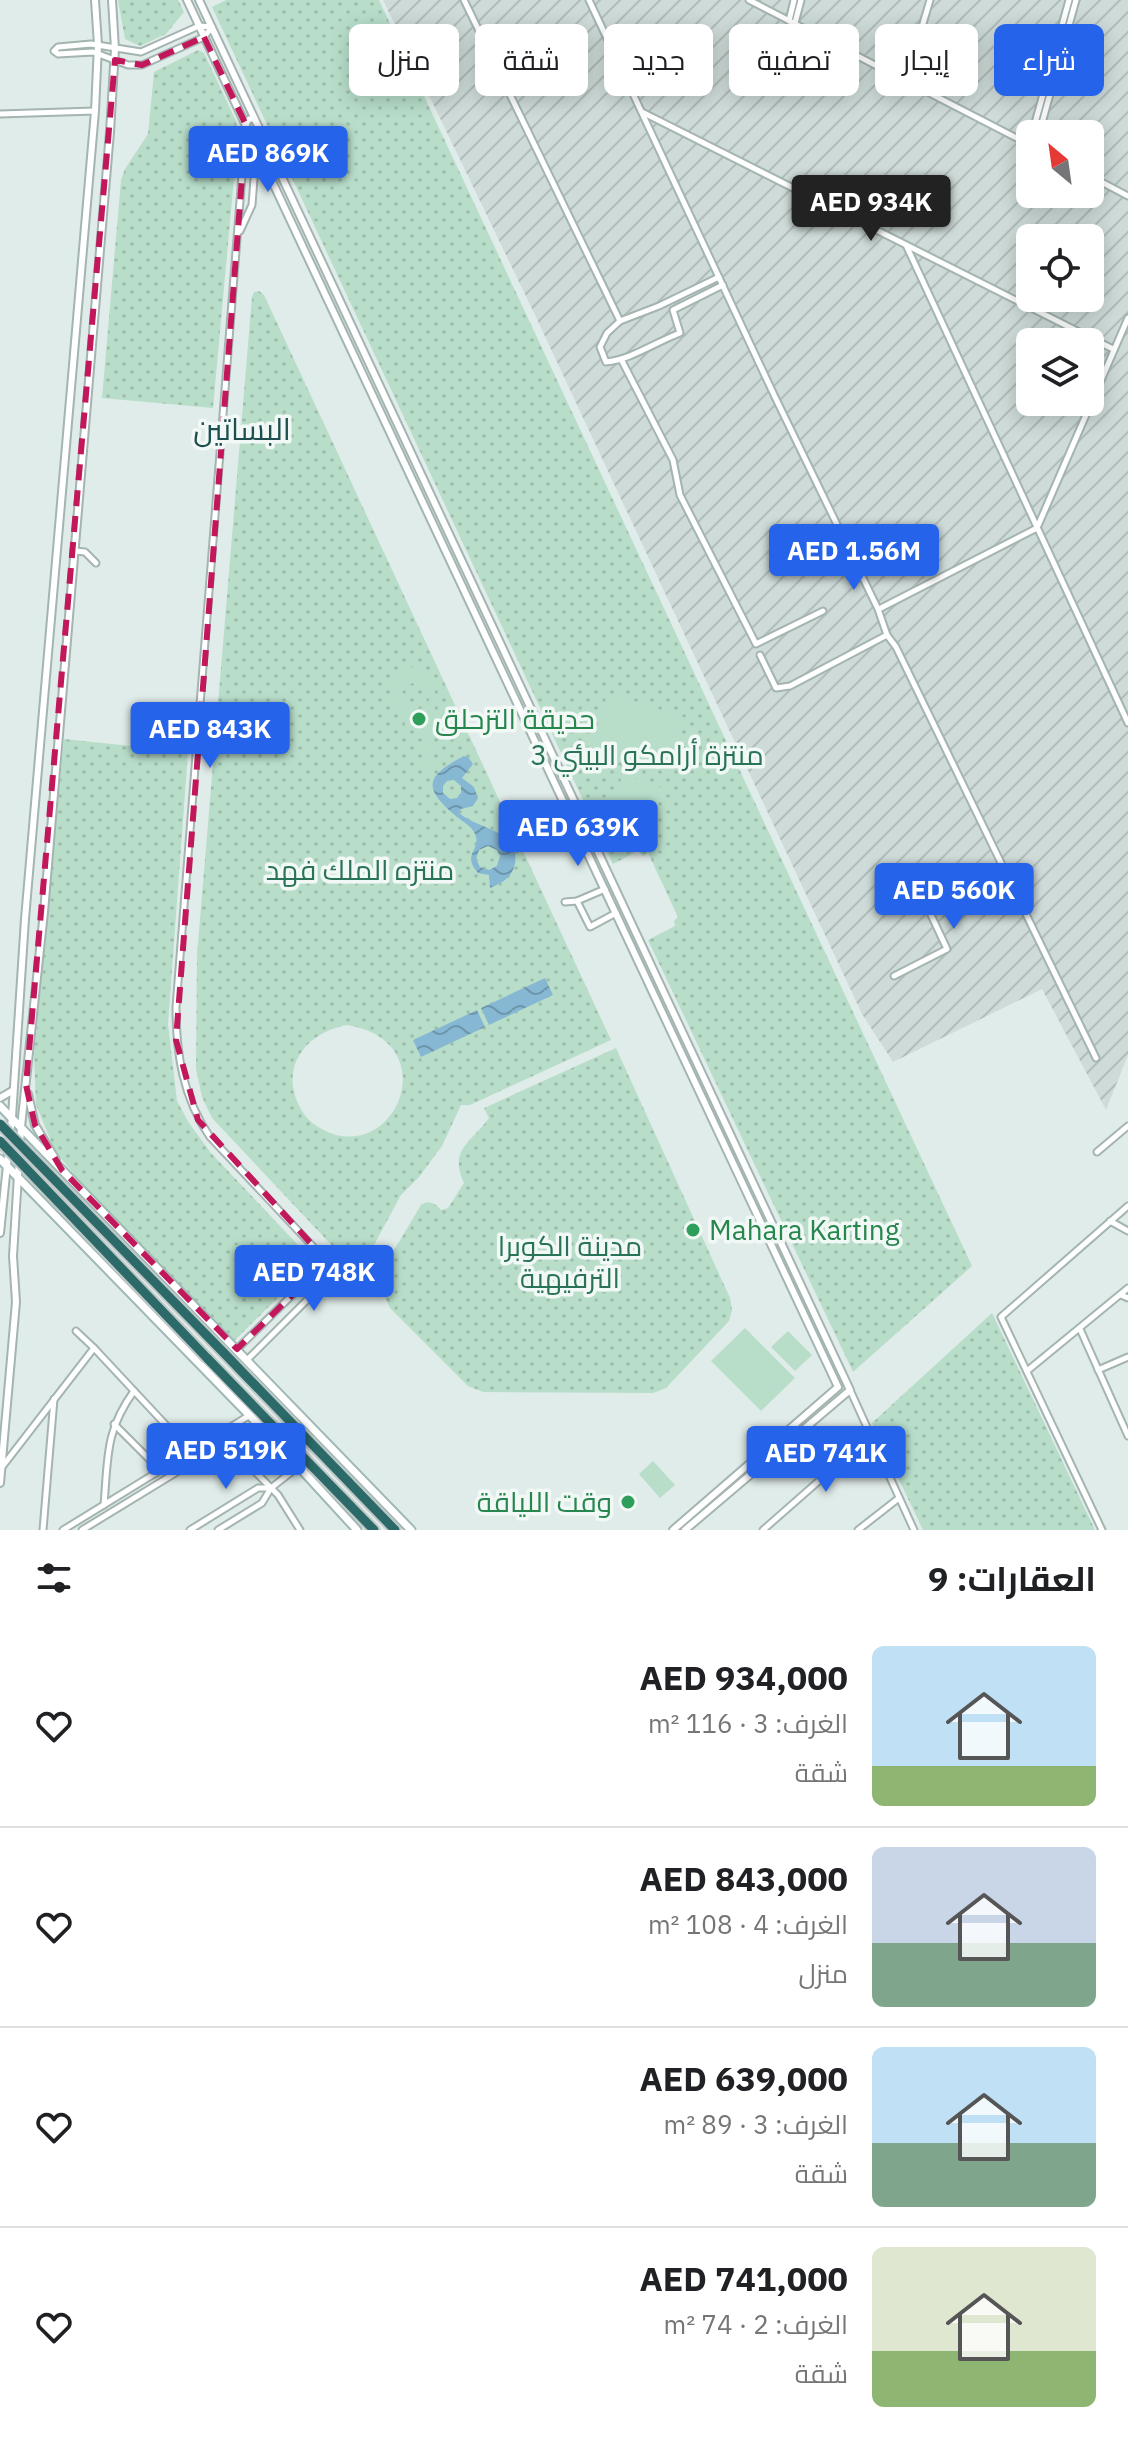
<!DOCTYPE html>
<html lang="ar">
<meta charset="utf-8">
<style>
body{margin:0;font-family:"IBM Plex Sans",Cairo,sans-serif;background:#f2f2f2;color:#202124;direction:rtl;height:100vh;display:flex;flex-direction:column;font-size:30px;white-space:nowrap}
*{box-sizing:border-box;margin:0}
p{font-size:26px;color:#757577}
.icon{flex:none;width:44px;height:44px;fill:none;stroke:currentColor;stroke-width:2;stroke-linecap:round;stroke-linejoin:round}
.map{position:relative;height:1530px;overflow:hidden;direction:ltr}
.sheet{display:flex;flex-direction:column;background:#fff;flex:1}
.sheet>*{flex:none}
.banner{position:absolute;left:24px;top:24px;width:1080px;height:72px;direction:rtl;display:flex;gap:16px}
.needle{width:52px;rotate:331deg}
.buttons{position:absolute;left:1016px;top:120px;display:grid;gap:16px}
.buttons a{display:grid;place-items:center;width:88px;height:88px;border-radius:12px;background:#fff;box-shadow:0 4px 20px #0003;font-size:40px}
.price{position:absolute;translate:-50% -68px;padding:0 18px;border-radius:8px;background:#2563eb;color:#fff;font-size:26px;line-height:52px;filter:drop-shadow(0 2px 4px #0008)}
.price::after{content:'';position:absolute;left:50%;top:48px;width:24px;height:18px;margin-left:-12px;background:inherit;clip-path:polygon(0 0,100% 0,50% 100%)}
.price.active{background:#222;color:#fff}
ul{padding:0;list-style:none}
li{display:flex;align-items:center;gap:24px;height:200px;padding:0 32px}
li+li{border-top:2px solid #e0e0e0}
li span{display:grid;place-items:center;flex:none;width:224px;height:160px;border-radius:12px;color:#555}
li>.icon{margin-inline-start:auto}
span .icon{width:96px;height:96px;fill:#fffc;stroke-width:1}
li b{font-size:34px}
h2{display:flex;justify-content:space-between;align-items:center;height:96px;padding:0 32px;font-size:34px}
.tag{padding:0 28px;border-radius:12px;background:#fff;box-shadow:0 4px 20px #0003;font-size:28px;line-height:72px}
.tag.active{background:#2563eb;color:#fff}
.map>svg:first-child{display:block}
.industrial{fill:url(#industrial-furrows);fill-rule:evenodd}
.park{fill:url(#park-dots);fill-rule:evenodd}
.pitch{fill:#b8deca;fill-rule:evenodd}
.water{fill:url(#water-waves);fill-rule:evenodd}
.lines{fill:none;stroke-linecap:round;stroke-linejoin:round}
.minor-casing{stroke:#a3b4b1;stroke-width:9}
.tertiary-casing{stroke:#a3b4b1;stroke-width:10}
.secondary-casing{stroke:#9eb8b4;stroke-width:11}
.motorway-casing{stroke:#c1c9c8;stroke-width:13}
.minor{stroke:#fff;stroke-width:5}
.tertiary{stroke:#fff;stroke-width:6}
.secondary{stroke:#fff;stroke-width:7}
.motorway{stroke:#2b6a69;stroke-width:9}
.motorway-bridge-casing{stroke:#c1c9c8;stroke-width:13;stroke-linecap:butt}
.motorway-bridge{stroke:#2b6a69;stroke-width:9}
.marked{fill:none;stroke:#c2185b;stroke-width:6;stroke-dasharray:16 10;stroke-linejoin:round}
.leisure-dot{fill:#2e9e5b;stroke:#f1f8f6;stroke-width:3}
.labels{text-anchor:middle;stroke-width:7;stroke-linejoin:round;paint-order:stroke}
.leisure-label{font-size:28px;fill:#27864d;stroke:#f1f8f6;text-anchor:start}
.park-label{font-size:28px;fill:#297456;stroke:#f1f8f6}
.neighbourhood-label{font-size:30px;fill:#1c4f4d;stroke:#f1f8f6}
</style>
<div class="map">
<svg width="1128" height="1530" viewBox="0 0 1128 1530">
<defs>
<pattern id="industrial-furrows" width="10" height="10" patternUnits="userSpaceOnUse" patternTransform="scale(2)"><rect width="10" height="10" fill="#cedbd8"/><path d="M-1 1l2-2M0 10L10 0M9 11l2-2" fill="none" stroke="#b1bdba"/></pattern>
<pattern id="park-dots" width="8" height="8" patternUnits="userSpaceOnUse" patternTransform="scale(2)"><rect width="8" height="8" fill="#b8deca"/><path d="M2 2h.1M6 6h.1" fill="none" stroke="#9ebfae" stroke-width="1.8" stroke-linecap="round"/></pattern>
<pattern id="water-waves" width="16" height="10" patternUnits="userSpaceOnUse" patternTransform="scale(2)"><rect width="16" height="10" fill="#86b7d3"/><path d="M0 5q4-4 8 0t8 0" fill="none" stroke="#6d96ac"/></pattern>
</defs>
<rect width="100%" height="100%" fill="#e0ece9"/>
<path class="industrial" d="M383,0H1128V1055L1106,1110L1042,989L893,1062L862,1014L535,315ZM1030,134H1090V194H1030ZM1030,238H1090V298H1030ZM1030,342H1090V402H1030Z"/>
<g class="park">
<polygon points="118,0 178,0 184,12 166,34 140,46 125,39"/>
<polygon points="226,0 379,0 972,1266 853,1372 648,940 675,926 674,921 678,917 648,853 643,856 638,851 613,864 212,7"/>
<polygon points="198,50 204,53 236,121 238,134 213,408 102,398 121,180 125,169 148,134 154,72"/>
<path d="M259,291L264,295L611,1040L470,1105H461L442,1146L419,1177L401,1195L361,1269L355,1270L212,1118L202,1097L196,1069L197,955L252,297L254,292ZM347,1025C442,1040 401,1155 333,1134C322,1130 311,1124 304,1114C276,1072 303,1033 347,1025Z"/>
<polygon points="64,739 188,752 168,1024 177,1101 189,1123 211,1153 314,1262 234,1341 81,1183 55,1151 36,1105 34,1055"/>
<path d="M616,1048L730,1298L732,1310L729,1321L666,1388L653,1393L483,1392L468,1386L390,1308L381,1289L387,1262L421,1205C429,1199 436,1204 441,1210L448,1208L464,1183C448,1149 472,1142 489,1118L484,1108Z"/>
<polygon points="992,1313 1095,1530 923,1530 872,1423"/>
</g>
<g class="pitch">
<path d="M412,667L425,671C447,690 426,737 431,765L425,767L421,731L418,727L405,725V712C382,700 386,672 412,667ZM419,682L428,689L430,699L423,708L413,710L404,705L402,692L409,684Z"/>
<polygon points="608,693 686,718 670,767 592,741"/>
<polygon points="623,774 663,788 654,814 614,801"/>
<polygon points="745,1328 795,1378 761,1411 711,1361"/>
<polygon points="788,1331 812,1355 795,1371 771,1347"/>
<polygon points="653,1461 675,1485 660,1498 639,1474"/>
</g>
<g class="water">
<path d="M464,756L468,757L473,764L462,778L474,787L478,798L473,806L461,809L459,813C477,829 520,830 515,863C513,877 502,883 490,888L489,875L478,873C461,854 482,850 475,834C472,826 463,822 457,817C421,787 426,776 464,756ZM454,780L461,786V793L457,798L450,799L443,793V786L447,781ZM488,846L497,850L500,856L497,866L489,870L480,867L476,859L479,850Z"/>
<polygon points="545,978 553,995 489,1025 481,1008"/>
<polygon points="477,1010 485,1027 421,1057 413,1040"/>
</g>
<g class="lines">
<defs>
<g id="minor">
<polyline points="464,0 620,321"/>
<polyline points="589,0 775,397 878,609 887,635 896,647 1096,1058"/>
<polyline points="749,0 1030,145"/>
<polyline points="789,21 794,0"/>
<polyline points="795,23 801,0"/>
<polygon points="199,26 212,27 204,37 142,65 128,65 93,52 58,54 54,51 58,47 91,44 141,52"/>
<polyline points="906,81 930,0"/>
<polyline points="642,112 1113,349"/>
<polyline points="0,114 95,111"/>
<polyline points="1032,134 1069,0"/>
<polyline points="1039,134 1076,0"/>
<polyline points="1090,176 1128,196"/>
<polyline points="240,231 252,205 255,166 269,151"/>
<polyline points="906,245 1128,723"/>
<path d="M719,277L659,306L620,321L607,333L600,347L606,362C630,360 656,342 680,333L673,310L723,285"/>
<polyline points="622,361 673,460 680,495 756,644 823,611"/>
<polyline points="75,551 85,552 96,563"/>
<polyline points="879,609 1037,528 1128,318"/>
<polyline points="760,655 776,688 790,686 887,635"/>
<polyline points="577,901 590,927 616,913"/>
<polyline points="565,902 577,901 605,889"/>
<polyline points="894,976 947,949 925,902 1001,865"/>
<polyline points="1097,1152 1128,1126"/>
<polyline points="1110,1221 1128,1231"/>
<polyline points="1121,1295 1128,1298"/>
<polyline points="1080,1329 1128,1436"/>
<polyline points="76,1331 94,1348"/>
<polyline points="237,1349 327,1261"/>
<path d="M247,1360L336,1271L210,1137C183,1098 176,1054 176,1007L246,125L249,119H254"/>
<polyline points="1098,1370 1128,1357"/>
<polyline points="1027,1371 1128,1288"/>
<polyline points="850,1390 914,1530"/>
<polyline points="114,1424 160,1470"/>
<polyline points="2,1467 94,1348 191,1452"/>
<path d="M104,1505C108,1458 105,1431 134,1391"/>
<polyline points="43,1530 54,1399"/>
<polyline points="63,1530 250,1415"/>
<polyline points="82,1530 226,1442 278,1495 300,1530"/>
<polyline points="190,1530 258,1488 270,1488"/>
<polyline points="218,1530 262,1503 271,1488 299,1466"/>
<polyline points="763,1530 870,1436"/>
<polyline points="858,1530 899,1498"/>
<polyline points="1102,1530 1001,1317 1128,1206"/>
</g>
<g id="tertiary">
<polyline points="187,0 838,1387 673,1530"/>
<polyline points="199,0 850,1390 685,1530"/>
<polyline points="28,1094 35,1125 56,1160"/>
<polyline points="0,1098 12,1091"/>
<polyline points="0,1233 12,1117 25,919 95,111 98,45 95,0"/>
<polyline points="0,1483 16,1302 13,1256 21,1127 44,912 110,132 115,49 112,0"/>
</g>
<g id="secondary">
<polyline points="0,1106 411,1530"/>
<polyline points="0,1159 290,1457 357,1530"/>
</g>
<g id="motorway">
<polyline points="223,1352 395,1530"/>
<polyline points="207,1358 374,1530"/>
</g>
</defs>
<use href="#minor" class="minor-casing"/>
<use href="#tertiary" class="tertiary-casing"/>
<use href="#secondary" class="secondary-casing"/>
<use href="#motorway" class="motorway-casing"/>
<use href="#minor" class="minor"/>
<use href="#tertiary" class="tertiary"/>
<use href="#secondary" class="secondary"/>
<use href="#motorway" class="motorway"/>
<defs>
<g id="motorway-bridge">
<polyline points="0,1124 223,1352"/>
<polyline points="0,1141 207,1358"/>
</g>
</defs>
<use href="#motorway-bridge" class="motorway-bridge-casing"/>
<use href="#motorway-bridge" class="motorway-bridge"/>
</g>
<path class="marked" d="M204,37L246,125L176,1040L198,1120L327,1261L237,1349L62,1170L35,1125L26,1085L115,60L142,65Z"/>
<g class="leisure-dot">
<circle cx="419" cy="719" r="8"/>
<circle cx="693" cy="1230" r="8"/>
<circle cx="628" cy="1502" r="8"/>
</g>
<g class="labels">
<g class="leisure-label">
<text x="435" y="729">حديقة التزحلق</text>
<text x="709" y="1240">Mahara Karting</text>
<text x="612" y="1512" text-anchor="end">وقت اللياقة</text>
</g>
<g class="park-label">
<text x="647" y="765">منتزة أرامكو البيئي 3</text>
<text x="360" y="880">منتزه الملك فهد</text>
<text x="570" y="1256">مدينة الكوبرا<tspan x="570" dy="32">الترفيهية</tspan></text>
</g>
<g class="neighbourhood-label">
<text x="242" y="440">البساتين</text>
</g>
</g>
</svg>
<div class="buttons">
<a><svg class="needle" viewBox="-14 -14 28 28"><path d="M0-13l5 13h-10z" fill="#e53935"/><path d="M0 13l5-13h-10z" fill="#757577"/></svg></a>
<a><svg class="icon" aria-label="locate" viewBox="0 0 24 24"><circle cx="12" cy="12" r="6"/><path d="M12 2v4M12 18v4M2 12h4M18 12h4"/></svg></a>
<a><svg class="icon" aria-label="layers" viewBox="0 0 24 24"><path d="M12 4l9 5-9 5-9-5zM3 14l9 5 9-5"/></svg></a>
</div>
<b class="price" style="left:268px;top:194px">AED 869K</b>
<b class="price active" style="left:871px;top:243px">AED 934K</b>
<b class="price" style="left:854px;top:592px">AED 1.56M</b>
<b class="price" style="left:210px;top:770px">AED 843K</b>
<b class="price" style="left:578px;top:868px">AED 639K</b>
<b class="price" style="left:954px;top:931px">AED 560K</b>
<b class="price" style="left:314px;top:1313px">AED 748K</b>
<b class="price" style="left:226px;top:1491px">AED 519K</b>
<b class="price" style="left:826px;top:1494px">AED 741K</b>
<div class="banner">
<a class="tag active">شراء</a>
<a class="tag">إيجار</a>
<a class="tag">تصفية</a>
<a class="tag">جديد</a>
<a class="tag">شقة</a>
<a class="tag">منزل</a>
</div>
</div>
<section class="sheet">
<h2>العقارات: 9<svg class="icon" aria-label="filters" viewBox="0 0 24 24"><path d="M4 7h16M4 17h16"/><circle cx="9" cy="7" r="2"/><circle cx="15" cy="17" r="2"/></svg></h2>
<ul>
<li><span style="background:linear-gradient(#bfe0f5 75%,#8fb573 0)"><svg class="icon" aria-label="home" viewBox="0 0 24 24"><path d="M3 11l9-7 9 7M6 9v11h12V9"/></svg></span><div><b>AED 934,000</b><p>الغرف: 3 · 116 m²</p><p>شقة</p></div><svg class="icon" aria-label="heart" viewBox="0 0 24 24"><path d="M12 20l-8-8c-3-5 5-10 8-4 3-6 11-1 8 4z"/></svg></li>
<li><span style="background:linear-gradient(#c9d6e8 60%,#7fa58c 0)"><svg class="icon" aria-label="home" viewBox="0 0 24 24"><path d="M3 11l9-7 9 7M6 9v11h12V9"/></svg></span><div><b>AED 843,000</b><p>الغرف: 4 · 108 m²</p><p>منزل</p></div><svg class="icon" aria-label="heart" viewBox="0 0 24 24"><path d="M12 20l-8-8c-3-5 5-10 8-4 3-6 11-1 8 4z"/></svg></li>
<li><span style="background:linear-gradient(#bfe0f5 60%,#7fa58c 0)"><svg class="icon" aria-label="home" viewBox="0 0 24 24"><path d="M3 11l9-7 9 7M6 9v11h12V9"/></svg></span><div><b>AED 639,000</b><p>الغرف: 3 · 89 m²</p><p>شقة</p></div><svg class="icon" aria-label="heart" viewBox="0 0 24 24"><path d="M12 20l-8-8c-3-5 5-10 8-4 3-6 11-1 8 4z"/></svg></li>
<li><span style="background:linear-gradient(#dfe7d0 65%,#8fb573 0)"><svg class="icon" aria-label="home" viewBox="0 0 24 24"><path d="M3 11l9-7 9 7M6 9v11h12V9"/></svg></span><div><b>AED 741,000</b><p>الغرف: 2 · 74 m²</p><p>شقة</p></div><svg class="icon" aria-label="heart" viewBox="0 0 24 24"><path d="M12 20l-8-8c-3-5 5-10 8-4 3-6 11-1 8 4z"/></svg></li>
</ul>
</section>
